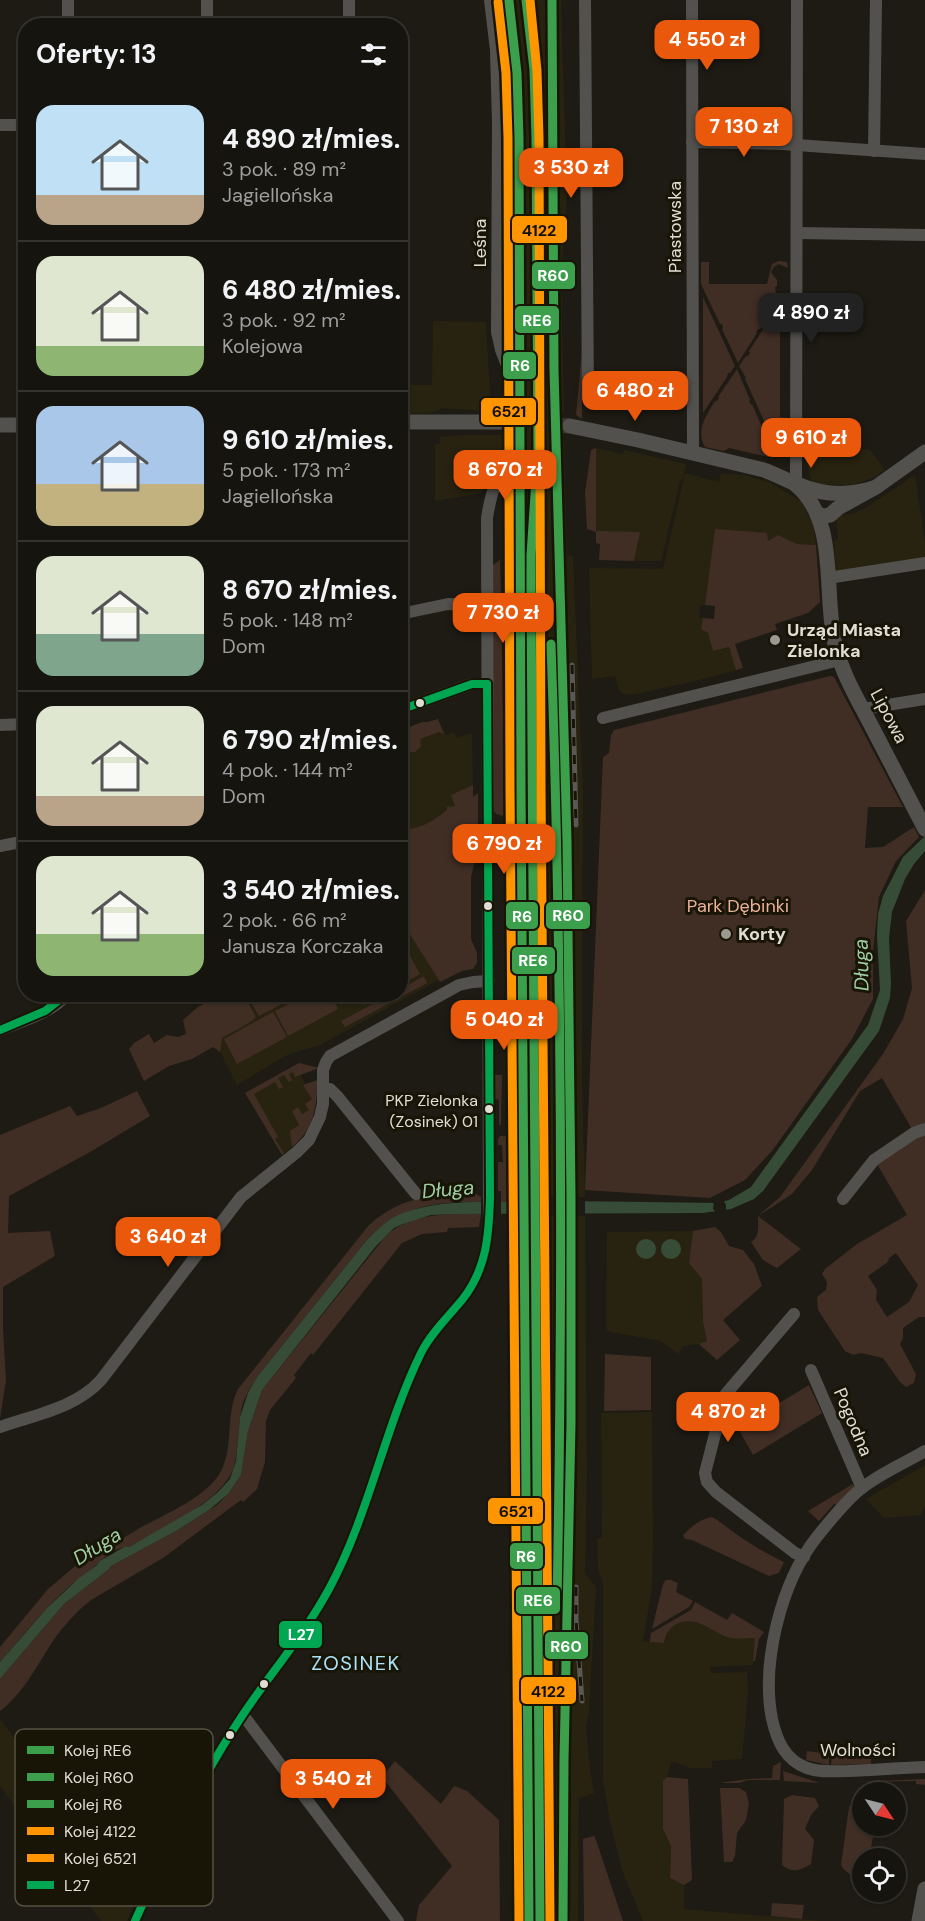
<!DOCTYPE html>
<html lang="pl">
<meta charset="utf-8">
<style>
body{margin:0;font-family:"DM Sans",sans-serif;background:#1f1d17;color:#f1f3f6;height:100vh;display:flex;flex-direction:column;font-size:22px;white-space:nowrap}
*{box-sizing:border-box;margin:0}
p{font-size:20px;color:#9e9e9e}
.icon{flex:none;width:33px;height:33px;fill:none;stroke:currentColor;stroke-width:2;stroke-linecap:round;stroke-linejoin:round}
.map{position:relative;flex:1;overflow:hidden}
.details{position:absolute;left:18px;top:18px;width:390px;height:984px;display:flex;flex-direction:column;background:#16140e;border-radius:24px;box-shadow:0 2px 4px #0004,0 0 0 2px #35332e}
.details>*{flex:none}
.needle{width:39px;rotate:125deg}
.buttons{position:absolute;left:852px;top:1782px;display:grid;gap:12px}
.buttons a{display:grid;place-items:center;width:54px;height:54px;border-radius:50%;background:#16140e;box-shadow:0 2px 4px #0004,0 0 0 2px #35332e;font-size:30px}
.price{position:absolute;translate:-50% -51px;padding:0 14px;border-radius:12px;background:#ea580c;color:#fff;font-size:20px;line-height:39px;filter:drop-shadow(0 2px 3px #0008)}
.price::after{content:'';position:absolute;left:50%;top:36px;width:18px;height:14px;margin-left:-9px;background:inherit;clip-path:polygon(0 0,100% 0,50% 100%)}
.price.on{background:#222;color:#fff}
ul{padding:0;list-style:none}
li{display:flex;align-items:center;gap:18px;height:150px;padding:0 18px}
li+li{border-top:2px solid #35332e}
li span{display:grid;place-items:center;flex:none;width:168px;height:120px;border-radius:18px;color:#555}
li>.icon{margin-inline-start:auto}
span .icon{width:72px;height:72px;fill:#fffc;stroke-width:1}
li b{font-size:26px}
h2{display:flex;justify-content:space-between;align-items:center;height:72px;padding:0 18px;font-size:26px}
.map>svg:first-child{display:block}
.built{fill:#282310}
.green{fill:#402e25;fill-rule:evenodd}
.water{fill:#364c37}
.pier{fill:#1d1b13}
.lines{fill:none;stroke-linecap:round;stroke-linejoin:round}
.tertiary-tunnel{stroke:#3a3830;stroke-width:15;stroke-dasharray:15 8;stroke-linecap:butt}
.minor{stroke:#52514e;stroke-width:12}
.tertiary{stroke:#52514e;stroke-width:15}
.rail-casing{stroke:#5a5854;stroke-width:5}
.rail{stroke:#181506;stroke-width:3;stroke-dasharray:9;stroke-linecap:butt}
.minor-bridge{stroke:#52514e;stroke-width:12}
.bus-1-casing{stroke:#181506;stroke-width:12}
.bus-1{stroke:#00a651;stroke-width:8}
.rail-1-casing{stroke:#181506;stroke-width:14}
.rail-2-casing{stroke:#181506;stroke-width:14}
.rail-3-casing{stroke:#181506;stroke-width:14}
.rail-4-casing{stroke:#181506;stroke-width:14}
.rail-5-casing{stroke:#181506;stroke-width:14}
.rail-1{stroke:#3c9f4b;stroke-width:9}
.rail-2{stroke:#3c9f4b;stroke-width:9}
.rail-3{stroke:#3c9f4b;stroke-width:9}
.rail-4{stroke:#ff9500;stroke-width:9}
.rail-5{stroke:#ff9500;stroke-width:9}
.poi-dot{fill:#9c9a90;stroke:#181506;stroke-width:2}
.bus-dot{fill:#e0ded4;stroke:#181506;stroke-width:2}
.labels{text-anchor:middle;stroke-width:6;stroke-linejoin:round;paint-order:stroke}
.bus-label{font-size:16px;fill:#e0ded4;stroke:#181506;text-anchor:end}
.street-label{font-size:18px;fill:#e0ded4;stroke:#181506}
.poi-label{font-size:18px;font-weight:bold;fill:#e0ded4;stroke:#181506;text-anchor:start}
.park-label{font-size:18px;fill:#edb298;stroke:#181506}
.water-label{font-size:20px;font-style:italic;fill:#9fcea2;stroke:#181506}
.neighbourhood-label{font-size:20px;letter-spacing:1.5px;fill:#aee2f6;stroke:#181506}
.key{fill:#181506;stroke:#545144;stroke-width:1.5}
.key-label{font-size:16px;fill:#e0ded4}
.line-badge{stroke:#181506;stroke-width:2}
.badge-label{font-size:16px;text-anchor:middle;font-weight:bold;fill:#fff}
.pale-badge-label{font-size:16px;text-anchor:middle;font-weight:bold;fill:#111}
</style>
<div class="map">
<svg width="925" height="1921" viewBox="0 0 925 1921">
<rect width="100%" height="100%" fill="#1d1b13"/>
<g class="built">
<polygon points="508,0 561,0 567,195 561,275 564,412 560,415 560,438 564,441 567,555 573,556 583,794 582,1084 585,1197 587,1470 585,1573 596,1587 589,1712 586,1727 590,1769 594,1793 579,1798 578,1921 533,1921 528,1186 527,1154 523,1154 522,1045 516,1044 516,946 522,945 519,732 517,732 515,682 521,681 521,444 524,435 525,413 522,409 522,383 505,347 504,206 516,90 512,19"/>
<polygon points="433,321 486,322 491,412 442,408 431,413 401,414 401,385 432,385"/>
<polygon points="461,435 502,435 502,448 482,493 435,501 435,444 440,444 440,437"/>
<polygon points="806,441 870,450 885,470 873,478 856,484 844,485 813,484 805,461"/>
<polygon points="596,448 623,454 624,450 686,464 683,478 680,481 661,561 634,561 640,532 596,532"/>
<polygon points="685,473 719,482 721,473 745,475 771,483 802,502 808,515 813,521 816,545 797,544 778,535 767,542 716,529 705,605 700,605 699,618 703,618 701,629 708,633 713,651 729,647 737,670 695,681 636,694 626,695 619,691 615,676 592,679 589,568 663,569"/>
<polygon points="915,475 925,543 925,560 836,571 834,541 838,540 836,519 839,515 852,514 864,509"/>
<polygon points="438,719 446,735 454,732 457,738 472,733 473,798 401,865 401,730 423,722 428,722"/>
<polygon points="401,920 439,980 320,1045 289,1054 237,1085 198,1007 221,995 400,994"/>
<polygon points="295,1065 316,1103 295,1145 282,1155 245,1093"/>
<polygon points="693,1231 689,1263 702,1279 703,1322 707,1341 699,1344 684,1346 678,1354 661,1341 606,1331 607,1232"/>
<polygon points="652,1412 653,1541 652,1588 643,1641 664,1643 670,1629 679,1623 689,1621 699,1623 728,1638 756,1638 753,1665 710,1667 711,1673 747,1672 748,1694 742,1759 712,1761 712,1768 689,1768 675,1762 671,1763 667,1777 663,1781 663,1829 671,1846 670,1878 684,1885 684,1909 822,1921 643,1921 622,1870 610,1821 603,1780 603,1583 598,1570 597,1539 602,1538 601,1413"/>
<polygon points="925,1465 925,1506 921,1515 884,1518 866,1499"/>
<polygon points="0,1719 135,1901 127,1921 101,1921 0,1786"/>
</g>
<g class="green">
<polygon points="779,261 787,262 788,268 779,264 774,267 771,272 777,280 777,286 775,287 777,302 760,329 758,329 756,332 757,333 738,363 722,329 723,328 722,324 720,324 701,284 701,262 709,262 709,284 767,284 772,264"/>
<polygon points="703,297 735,366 730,373 728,373 727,377 703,413"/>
<polygon points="776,310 780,311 780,417 788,418 788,451 783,454 778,453 767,428 766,423 765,423 745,379 746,378 739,366 746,356 748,356 750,353 749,351 772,316 773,317 776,314 774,313"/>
<polygon points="582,351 582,418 581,418 576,415"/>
<path d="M737,369L750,400L749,401L751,405L752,404L772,450L769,457L729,448L724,451L705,447C695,431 707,414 715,401H717L719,398L718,397Z"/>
<polygon points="596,448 596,531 640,532 634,561 599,560 600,544 596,543 596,532 587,529 585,493 591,450"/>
<polygon points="715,529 767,533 768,541 778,535 797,544 816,545 820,602 808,613 775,624 777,630 735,644 743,668 736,670 729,647 713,651 708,633 701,629 703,618 714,619 715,606 705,605"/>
<polygon points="500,560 505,814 503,816 496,814 494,811 492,569 493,565"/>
<polygon points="830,676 834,677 903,807 868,807 865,848 883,847 914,827 919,837 896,861 879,897 873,951 873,999 852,1039 772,1151 745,1180 710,1198 585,1190 603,757 609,753 611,735 614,730"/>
<path d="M438,719L444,734L439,732L420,739L421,746L415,752C403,753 400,740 401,730L423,722H428Z"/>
<path d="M473,785V797L478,793V847L471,877V939L477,953V963L473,969L462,971L440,982L401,920V830C419,829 433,822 447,810V807L455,806L451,795Z"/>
<polygon points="516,819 515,839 519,839 522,946 516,946 516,1044 522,1044 523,1085 509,1085 509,1099 506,1099 505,1047 508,1047 508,940 511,934 510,840 514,832 511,823"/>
<path d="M925,890V1124L912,1129L882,1078L860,1091L812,1170L792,1194L758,1216L801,1249L777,1268L763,1260L751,1242C760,1237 758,1226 758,1216L780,1197L883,1054L903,1019L912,988L906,921Z"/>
<polygon points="404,945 420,974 401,985 401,947"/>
<polygon points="424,976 427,983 345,1027 341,1021 390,995 400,994 401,989"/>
<polygon points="254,994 299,994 299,995 259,1016 251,1002"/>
<path d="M221,995H250L248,1003L256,1017C248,1025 233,1031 222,1038L220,1052L213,1047L192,1059L169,1066L144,1081L129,1049L134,1043L149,1034L154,1043L167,1035L178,1037L186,1034L183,1020L198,1007Z"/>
<polygon points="306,995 331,995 338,1009 288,1036 275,1011"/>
<polygon points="357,995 383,995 363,1005"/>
<polygon points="273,1012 287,1037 237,1064 224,1039"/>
<polygon points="299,1063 319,1068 295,1077 293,1072 289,1074 292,1080 289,1082 284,1075 278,1078 283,1087 279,1089 275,1082 254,1094 278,1137 275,1139 284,1153 282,1155 245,1093"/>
<polygon points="495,1075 502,1075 501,1125 499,1125 499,1100 495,1099"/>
<path d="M317,1080C318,1106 313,1130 292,1147L290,1131L299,1125L292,1111L298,1107L302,1114L309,1110L305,1104L312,1099L303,1085Z"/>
<polygon points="137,1091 150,1116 90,1152 9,1196 8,1233 50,1231 55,1256 3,1287 3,1328 6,1380 0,1419 0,1135 70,1106 77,1116 101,1108"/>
<path d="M925,1134V1317H919L903,1328V1338L900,1344L916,1374L914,1383L906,1387L900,1382L883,1358L861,1353L853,1355L845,1351L818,1310L817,1297L826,1290L827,1282L822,1274L825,1269L857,1244L907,1215L877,1164L917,1137ZM896,1253L918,1285L909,1302L887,1317L876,1300L877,1290L868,1276L888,1262L889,1258Z"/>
<polygon points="500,1136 521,1136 521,1155 527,1156 528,1186 523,1184 524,1190 527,1191 526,1201 501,1202 501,1191 498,1191 498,1162 503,1162 502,1145 498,1145 498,1139"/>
<path d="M475,1193L481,1197V1202C436,1201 399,1206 367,1240L257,1377C252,1386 245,1396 242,1406C238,1424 239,1444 235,1462C229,1499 160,1529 129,1547C116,1546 103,1559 94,1567C84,1576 72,1583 62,1593C40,1614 20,1639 0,1662V1647L48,1589L74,1567C96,1555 117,1542 138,1529C163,1515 208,1497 221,1471C234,1446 225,1415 238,1389L369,1225C404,1194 431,1197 475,1193Z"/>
<path d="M454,1214H481L479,1227L448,1228L447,1232L422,1234L402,1243L313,1355L311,1353L294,1375L296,1378L270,1410L266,1421L265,1462L257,1489L243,1502L241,1500L163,1558L91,1600C77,1611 64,1625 53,1641C37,1665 23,1694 0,1711V1679L64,1604L108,1570L111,1566L176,1531L217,1505L228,1494L241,1475L248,1431L262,1390L385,1237C403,1219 429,1215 454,1214Z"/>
<polygon points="715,1227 721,1232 729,1246 743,1250 754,1264 762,1286 723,1320 740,1340 717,1360 699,1344 707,1341 703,1322 702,1279 689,1263 693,1231"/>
<polygon points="605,1354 651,1357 651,1410 604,1411"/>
<polygon points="809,1385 822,1413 753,1455 738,1428"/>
<polygon points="853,1484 855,1489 838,1505 834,1504 819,1521 808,1511"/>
<path d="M712,1517C721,1522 728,1528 736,1534C752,1545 767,1554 784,1562L779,1573L769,1576L692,1540L685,1539L683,1535C692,1526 700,1519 712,1517Z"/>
<polygon points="666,1580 671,1580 678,1583 676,1592 693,1601 689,1607 652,1629 663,1584"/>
<path d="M695,1602L727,1620L732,1613L764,1632L759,1639L755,1661H753L755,1638C747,1638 735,1640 727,1637C710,1631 696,1615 677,1624C669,1628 666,1634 664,1643L650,1642L651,1633L691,1610Z"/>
<polygon points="807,1751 829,1754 829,1765 806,1760"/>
<polygon points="832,1754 871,1759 871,1764 831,1765"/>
<polygon points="395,1761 441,1804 454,1786 467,1791 499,1820 500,1921 416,1921 419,1905 452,1866 382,1777"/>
<polygon points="781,1762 780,1780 748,1780 739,1783 720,1783 748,1779 772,1778 773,1766"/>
<polygon points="783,1771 820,1783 784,1781"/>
<polygon points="667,1777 688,1779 692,1880 684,1885 670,1878 671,1846 663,1829 663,1781"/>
<polygon points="925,1779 925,1785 916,1784 916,1781 850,1782"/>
<polygon points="720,1788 739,1788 746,1792 749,1804 746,1820 737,1833 735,1856 732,1862 724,1862"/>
<path d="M792,1795L815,1798L819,1806L811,1815L805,1829L814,1840L811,1864C800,1870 793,1874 782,1865L784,1799Z"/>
<path d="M862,1799V1826H875L869,1858H862V1873L861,1875C851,1875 846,1874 841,1865L849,1807L854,1801Z"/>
<polygon points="594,1836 596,1840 623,1921 584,1921 583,1839"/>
<polygon points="772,1903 804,1905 802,1919 771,1916"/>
</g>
<g class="water">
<path d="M925,836V851L914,864L905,879L892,912L889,938L891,984L890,998L879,1031L763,1191L754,1199L731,1209L703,1213L454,1214L431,1215L403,1224L394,1228L376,1246L262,1390L248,1431L241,1475L228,1494L209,1510L176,1531L111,1566L108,1570L64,1604L0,1679V1662L47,1608L79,1578L96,1566L100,1561L124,1547H129L202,1505L218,1492L230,1479L236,1461L240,1417L248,1393L257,1377L367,1240C378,1229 389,1218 403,1213C438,1200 475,1202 511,1202C580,1200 648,1202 717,1203L729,1200L751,1187L868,1025L880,990L877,936L878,914L883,896L903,857Z"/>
<circle cx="671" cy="1249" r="10"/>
<circle cx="646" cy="1249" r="10"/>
</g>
<g class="pier">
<polygon points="556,1197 556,1216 529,1216 529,1198"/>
<rect x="565" y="1197" width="20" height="19"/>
<polygon points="722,1198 726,1205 726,1213 718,1214 713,1209 714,1200"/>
<rect x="481" y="1199" width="20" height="18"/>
</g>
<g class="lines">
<polyline class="tertiary-tunnel" points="508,422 570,426"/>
<g class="minor">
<polyline points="68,0 68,26"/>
<polyline points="207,0 207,26"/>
<polyline points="349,0 349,26"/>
<polyline points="490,0 496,50 498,123 497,332 501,350 514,383 516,415"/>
<polyline points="585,0 588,398"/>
<polyline points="692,0 693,453"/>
<polyline points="0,125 26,125"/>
<polyline points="692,142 782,144 925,154"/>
<polyline points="874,151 876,0"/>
<polyline points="797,233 925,235"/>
<polyline points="796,485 797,0"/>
<polyline points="828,578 925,563"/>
<polyline points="400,614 448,604 487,605"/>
<polyline points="863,709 925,699"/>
<polyline points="400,710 472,684 487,684"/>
<polyline points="603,718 840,660"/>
<polyline points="0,725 26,724"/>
<polyline points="0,846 26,841"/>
<path d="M0,1030C23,1021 51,1013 68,994"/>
<polyline points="323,1089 330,1089 338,1097 416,1194"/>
<polyline points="843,1199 874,1160 914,1133 925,1129"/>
<path d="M489,1221L487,518C489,505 491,493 497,481C504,465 515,452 516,433"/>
<polyline points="794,1314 725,1395 705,1473 707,1482 716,1492 795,1553 804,1557"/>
<polyline points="811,1370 862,1488"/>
<path d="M0,1427C34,1415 76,1408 101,1380L241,1197L297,1152L309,1140L320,1117L323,1104V1070L326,1062L330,1056L459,985L473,982L489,981"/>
<path d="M925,1451C905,1463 881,1473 862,1488C846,1500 829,1522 816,1538C781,1583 761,1663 772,1719C777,1741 785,1760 807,1768C820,1773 835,1771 848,1771C874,1770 899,1768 925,1767"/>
<polyline points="243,1715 398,1921"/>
</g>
<g class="tertiary">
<polyline points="400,422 508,422"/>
<polyline points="0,425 26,425"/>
<path d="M570,426L638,440L764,470C776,474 787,481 799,485C823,495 849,496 874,488"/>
<path d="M796,485C839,521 823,593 835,644C842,674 858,700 872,727C890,761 907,795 925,829"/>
<polyline points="817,514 824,516 830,515 838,508 876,487 925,452"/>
<polyline points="919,1921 925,1889"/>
</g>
<defs>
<g id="rail">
<polyline points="572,665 576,825"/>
<polyline points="576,1587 576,1620 582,1701"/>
</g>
</defs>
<use href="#rail" class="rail-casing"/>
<use href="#rail" class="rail"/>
<polyline class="minor-bridge" points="516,415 516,433"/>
<defs>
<g id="bus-1">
<polyline points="400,710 472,684 487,684"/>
<polyline points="0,1030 45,1011 67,994"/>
<path d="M135,1921C167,1850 198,1782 242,1716C270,1674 304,1635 329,1589C369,1515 384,1429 421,1353C431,1333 448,1317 462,1300C487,1269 489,1234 490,1197L487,684"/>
</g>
</defs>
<use href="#bus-1" class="bus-1-casing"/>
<use href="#bus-1" class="bus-1"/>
<defs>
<polyline id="rail-1" points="526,0 534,70 536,138 538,449 531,555 531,595 540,1921"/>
<polyline id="rail-2" points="552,0 554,370 567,841 571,1197 571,1423 564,1760 563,1921"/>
<g id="rail-3">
<polyline points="509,1 517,73 519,138 521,788 529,1921"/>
<path d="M551,644C562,964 563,1284 557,1604"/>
</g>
<polyline id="rail-4" points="530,0 537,71 539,138 541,788 550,1921"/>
<polyline id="rail-5" points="498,2 506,73 508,138 510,788 519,1921"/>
</defs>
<use href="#rail-1" class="rail-1-casing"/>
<use href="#rail-2" class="rail-2-casing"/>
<use href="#rail-3" class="rail-3-casing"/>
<use href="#rail-4" class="rail-4-casing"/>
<use href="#rail-5" class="rail-5-casing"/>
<use href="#rail-1" class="rail-1"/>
<use href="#rail-2" class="rail-2"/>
<use href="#rail-3" class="rail-3"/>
<use href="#rail-4" class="rail-4"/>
<use href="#rail-5" class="rail-5"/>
</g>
<g class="poi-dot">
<circle cx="775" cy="640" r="6"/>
<circle cx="726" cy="934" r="6"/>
</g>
<g class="bus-dot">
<circle cx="420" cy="703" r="5"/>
<circle cx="488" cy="906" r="5"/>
<circle cx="489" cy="1109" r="5"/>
<circle cx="264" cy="1684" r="5"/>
<circle cx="230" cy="1735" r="5"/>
</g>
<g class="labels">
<g class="bus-label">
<text x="478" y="1106">PKP Zielonka<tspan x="478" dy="21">(Zosinek) 01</tspan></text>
</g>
<g class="street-label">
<text transform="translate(675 227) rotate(-90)" y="6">Piastowska</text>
<text transform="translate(480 243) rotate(-90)" y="6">Leśna</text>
<text transform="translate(889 716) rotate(62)" y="6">Lipowa</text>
<text transform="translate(853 1422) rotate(67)" y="6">Pogodna</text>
<text x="858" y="1756">Wolności</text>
</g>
<g class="poi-label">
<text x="787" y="636">Urząd Miasta<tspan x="787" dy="21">Zielonka</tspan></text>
<text x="738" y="940">Korty</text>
</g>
<g class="park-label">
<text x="738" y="912">Park Dębinki</text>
</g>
<g class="water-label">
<text transform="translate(861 965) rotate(-91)" y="7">Długa</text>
<text transform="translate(448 1189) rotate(-5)" y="7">Długa</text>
<text transform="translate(97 1546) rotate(-32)" y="7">Długa</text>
</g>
<g class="neighbourhood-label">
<text x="356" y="1670">ZOSINEK</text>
</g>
</g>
<rect x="15" y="1729" width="198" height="177" rx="9" class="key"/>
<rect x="27" y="1746" width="27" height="8" fill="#3c9f4b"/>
<rect x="27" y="1773" width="27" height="8" fill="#3c9f4b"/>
<rect x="27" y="1800" width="27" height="8" fill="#3c9f4b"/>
<rect x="27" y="1827" width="27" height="8" fill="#ff9500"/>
<rect x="27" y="1854" width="27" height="8" fill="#ff9500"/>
<rect x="27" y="1881" width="27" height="8" fill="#00a651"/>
<g class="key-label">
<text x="64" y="1756">Kolej RE6</text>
<text x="64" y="1783">Kolej R60</text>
<text x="64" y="1810">Kolej R6</text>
<text x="64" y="1837">Kolej 4122</text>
<text x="64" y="1864">Kolej 6521</text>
<text x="64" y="1891">L27</text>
</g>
<g class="line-badge">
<rect x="511" y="215" width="57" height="29" rx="6" fill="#ff9500"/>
<rect x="531" y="261" width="45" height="29" rx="6" fill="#3c9f4b"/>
<rect x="514" y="305" width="46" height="29" rx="6" fill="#3c9f4b"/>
<rect x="502" y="351" width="35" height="29" rx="6" fill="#3c9f4b"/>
<rect x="480" y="397" width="57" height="29" rx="6" fill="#ff9500"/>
<rect x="545" y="901" width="46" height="29" rx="6" fill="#3c9f4b"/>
<rect x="505" y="901" width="34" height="29" rx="6" fill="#3c9f4b"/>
<rect x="511" y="946" width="45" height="29" rx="6" fill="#3c9f4b"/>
<rect x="487" y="1497" width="57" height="28" rx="6" fill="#ff9500"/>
<rect x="509" y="1542" width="35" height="28" rx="6" fill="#3c9f4b"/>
<rect x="515" y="1586" width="46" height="29" rx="6" fill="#3c9f4b"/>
<rect x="278" y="1620" width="45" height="29" rx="6" fill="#00a651"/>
<rect x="544" y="1631" width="45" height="29" rx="6" fill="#3c9f4b"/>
<rect x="520" y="1676" width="57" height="29" rx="6" fill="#ff9500"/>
</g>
<g class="badge-label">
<text x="553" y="281">R60</text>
<text x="537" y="326">RE6</text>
<text x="520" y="371">R6</text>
<text x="568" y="921">R60</text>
<text x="522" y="922">R6</text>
<text x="533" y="966">RE6</text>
<text x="526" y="1562">R6</text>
<text x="538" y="1606">RE6</text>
<text x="301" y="1640">L27</text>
<text x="566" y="1652">R60</text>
</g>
<g class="pale-badge-label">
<text x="539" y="236">4122</text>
<text x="509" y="417">6521</text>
<text x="516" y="1517">6521</text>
<text x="548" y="1697">4122</text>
</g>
</svg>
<div class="buttons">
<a><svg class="needle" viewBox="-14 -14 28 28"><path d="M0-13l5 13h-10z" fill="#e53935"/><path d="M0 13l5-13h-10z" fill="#9e9e9e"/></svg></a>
<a><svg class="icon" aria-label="locate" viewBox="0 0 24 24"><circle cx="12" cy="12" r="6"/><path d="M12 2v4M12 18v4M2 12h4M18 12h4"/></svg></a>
</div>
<b class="price" style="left:707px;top:71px">4 550 zł</b>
<b class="price" style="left:744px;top:158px">7 130 zł</b>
<b class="price" style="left:571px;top:199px">3 530 zł</b>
<b class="price on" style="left:811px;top:344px">4 890 zł</b>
<b class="price" style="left:635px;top:422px">6 480 zł</b>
<b class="price" style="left:811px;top:469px">9 610 zł</b>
<b class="price" style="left:505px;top:501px">8 670 zł</b>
<b class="price" style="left:503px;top:644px">7 730 zł</b>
<b class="price" style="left:504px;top:875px">6 790 zł</b>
<b class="price" style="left:504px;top:1051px">5 040 zł</b>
<b class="price" style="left:168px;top:1268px">3 640 zł</b>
<b class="price" style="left:728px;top:1443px">4 870 zł</b>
<b class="price" style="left:333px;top:1810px">3 540 zł</b>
<section class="details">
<h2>Oferty: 13<svg class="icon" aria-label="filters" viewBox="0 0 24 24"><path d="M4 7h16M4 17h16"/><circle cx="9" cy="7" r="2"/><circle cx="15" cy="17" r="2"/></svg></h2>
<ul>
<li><span style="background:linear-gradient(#bfe0f5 75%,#b9a48a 0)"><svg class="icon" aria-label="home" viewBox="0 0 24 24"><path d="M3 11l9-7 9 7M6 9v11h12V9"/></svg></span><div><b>4 890 zł/mies.</b><p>3 pok. · 89 m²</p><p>Jagiellońska</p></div></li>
<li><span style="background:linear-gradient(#dfe7d0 75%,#8fb573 0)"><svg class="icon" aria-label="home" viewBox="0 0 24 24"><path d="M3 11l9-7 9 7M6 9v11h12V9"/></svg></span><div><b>6 480 zł/mies.</b><p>3 pok. · 92 m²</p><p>Kolejowa</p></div></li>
<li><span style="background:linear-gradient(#a9c7e8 65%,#c2b280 0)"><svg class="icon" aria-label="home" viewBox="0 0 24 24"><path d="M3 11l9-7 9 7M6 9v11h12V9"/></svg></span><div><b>9 610 zł/mies.</b><p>5 pok. · 173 m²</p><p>Jagiellońska</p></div></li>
<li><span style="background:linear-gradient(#dfe7d0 65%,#7fa58c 0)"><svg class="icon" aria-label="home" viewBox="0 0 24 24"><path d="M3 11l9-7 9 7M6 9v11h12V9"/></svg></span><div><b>8 670 zł/mies.</b><p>5 pok. · 148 m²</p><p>Dom</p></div></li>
<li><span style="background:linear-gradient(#dfe7d0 75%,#b9a48a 0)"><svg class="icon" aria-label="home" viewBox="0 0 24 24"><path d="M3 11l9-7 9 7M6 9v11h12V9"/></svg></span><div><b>6 790 zł/mies.</b><p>4 pok. · 144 m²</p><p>Dom</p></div></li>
<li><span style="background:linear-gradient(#dfe7d0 65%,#8fb573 0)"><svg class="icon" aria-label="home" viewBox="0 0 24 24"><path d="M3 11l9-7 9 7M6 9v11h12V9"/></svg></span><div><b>3 540 zł/mies.</b><p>2 pok. · 66 m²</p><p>Janusza Korczaka</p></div></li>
</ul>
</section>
</div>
